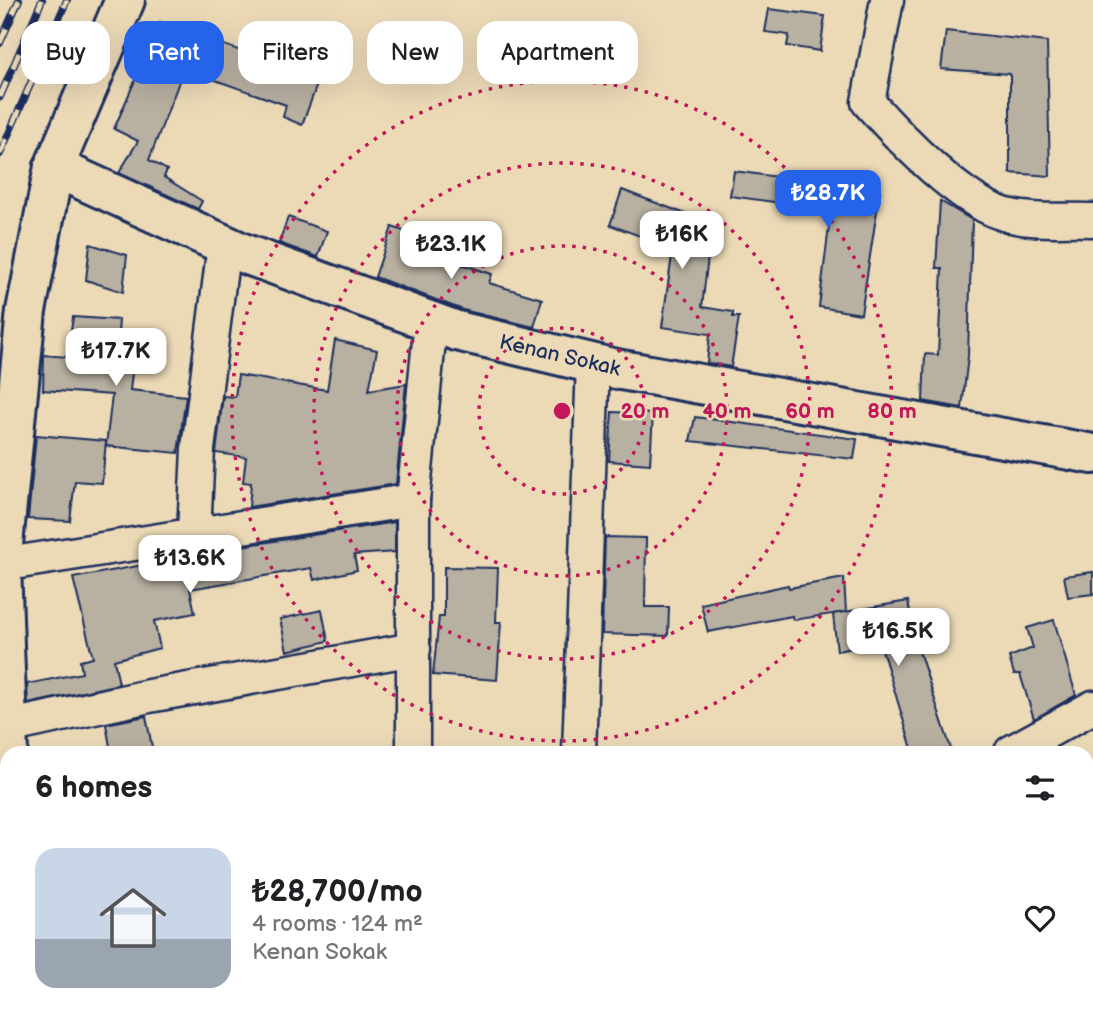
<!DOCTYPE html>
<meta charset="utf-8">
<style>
body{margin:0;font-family:"Balsamiq Sans",sans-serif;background:#f2f2f2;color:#202124;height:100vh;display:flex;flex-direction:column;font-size:26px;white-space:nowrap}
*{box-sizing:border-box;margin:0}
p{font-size:23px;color:#757577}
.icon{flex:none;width:38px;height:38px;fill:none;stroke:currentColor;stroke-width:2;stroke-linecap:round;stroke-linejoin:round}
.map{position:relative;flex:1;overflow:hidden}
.sheet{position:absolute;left:0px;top:746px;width:1094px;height:275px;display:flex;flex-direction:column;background:#fff;border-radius:21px 21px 0 0;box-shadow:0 7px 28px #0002}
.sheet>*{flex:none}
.hud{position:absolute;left:21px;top:21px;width:700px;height:63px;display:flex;gap:14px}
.price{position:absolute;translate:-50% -60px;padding:0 16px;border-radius:14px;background:#fff;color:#222;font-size:23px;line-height:46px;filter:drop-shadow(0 2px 4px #0008)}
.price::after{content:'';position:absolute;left:50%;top:42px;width:21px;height:16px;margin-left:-10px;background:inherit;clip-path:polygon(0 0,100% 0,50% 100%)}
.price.on{background:#2563eb;color:#fff}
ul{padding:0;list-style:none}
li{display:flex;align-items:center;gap:21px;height:175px;padding:0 35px}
li span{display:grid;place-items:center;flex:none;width:196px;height:140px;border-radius:21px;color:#555}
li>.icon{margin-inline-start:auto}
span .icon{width:84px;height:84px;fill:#fffc;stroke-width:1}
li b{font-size:30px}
h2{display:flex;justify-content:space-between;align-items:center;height:84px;padding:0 35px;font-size:30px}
.tag{padding:0 24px;border-radius:21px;background:#fff;box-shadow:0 7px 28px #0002;font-size:24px;line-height:63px}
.tag.on{background:#2563eb;color:#fff}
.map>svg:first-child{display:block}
.building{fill:#b8b0a1;stroke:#1b2f5e;stroke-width:2}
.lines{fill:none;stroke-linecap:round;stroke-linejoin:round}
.street-casing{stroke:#1b2f5e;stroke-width:37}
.secondary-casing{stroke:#1b2f5e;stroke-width:44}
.street{stroke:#ecdab7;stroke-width:32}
.secondary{stroke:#ecdab7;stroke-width:38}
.rail-casing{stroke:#1b2f5e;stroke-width:8}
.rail{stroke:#ecdab7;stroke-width:5;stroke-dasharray:16;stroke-linecap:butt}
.ring{fill:none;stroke:#c2185b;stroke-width:3.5;stroke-dasharray:3.5 7}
.labels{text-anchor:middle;stroke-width:5;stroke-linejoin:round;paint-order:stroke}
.street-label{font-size:21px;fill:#1b2f5e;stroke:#ecdab7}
.centre{fill:#c2185b;stroke:#ecdab7;stroke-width:3.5}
.ring-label{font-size:21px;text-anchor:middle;font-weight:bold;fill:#c2185b;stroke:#ecdab7;stroke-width:5;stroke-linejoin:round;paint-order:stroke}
</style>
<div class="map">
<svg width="1093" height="1020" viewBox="0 0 1093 1020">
<rect width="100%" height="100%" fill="#ecdab7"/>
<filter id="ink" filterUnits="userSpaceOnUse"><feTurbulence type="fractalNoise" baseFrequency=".0143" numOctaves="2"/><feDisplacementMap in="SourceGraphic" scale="14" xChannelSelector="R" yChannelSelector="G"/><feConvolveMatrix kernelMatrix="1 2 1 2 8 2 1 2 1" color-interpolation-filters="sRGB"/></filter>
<g filter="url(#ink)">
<g class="building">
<polygon points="769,9 825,16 820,51 787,46 789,35 765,32"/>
<polygon points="160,22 319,79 302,125 283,117 286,105 184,69 149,160 167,170 164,177 202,201 198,209 119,173 138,141 114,129"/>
<polygon points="946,31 1047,42 1050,176 1010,173 1010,74 941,69"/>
<polygon points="734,171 880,191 861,314 819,307 831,210 730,196"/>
<polygon points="622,190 712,224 702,307 733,312 733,317 739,317 731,367 707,363 710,334 662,327 673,248 610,225"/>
<polygon points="940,201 972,220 968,356 962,408 923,401 925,354 938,355 942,268 936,268"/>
<polygon points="288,217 327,231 318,257 279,243"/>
<polygon points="392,227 438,243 434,255 492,274 489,283 542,299 534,327 463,310 375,277"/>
<polygon points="90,244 127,255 123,292 86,280"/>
<polygon points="73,317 119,320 117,346 135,348 130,390 186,396 178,453 106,446 112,395 43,390 44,355 67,357"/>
<polygon points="335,340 377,350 369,390 406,384 396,484 249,507 251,483 243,482 246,457 216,453 223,396 235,397 238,375 327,390"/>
<polygon points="612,412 653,414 650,464 609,461"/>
<polygon points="695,417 857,439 854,459 690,441"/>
<polygon points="36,435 106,441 102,483 75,481 70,521 28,519"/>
<polygon points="395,522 395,552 354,555 357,570 314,580 311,568 190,589 195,613 154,621 160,648 114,660 119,684 28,704 27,684 82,673 80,661 93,658 73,578 186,557 185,555"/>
<polygon points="605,537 646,538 645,607 669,607 668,636 602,634"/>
<polygon points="444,567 498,568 496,622 501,622 497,680 433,675 439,617 444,617"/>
<polygon points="1093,572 1093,594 1068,597 1064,576"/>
<polygon points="844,578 846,612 793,620 792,616 708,632 701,604 788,585 789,588"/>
<polygon points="908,601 914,636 952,752 913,752 880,643 837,651 833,614"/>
<polygon points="322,610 328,641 287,651 280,619"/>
<polygon points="1054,620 1076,695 1034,719 1020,674 1014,674 1009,657 1033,648 1027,628"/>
<polygon points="146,716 153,752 111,752 106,724"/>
</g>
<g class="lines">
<defs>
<g id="street">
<path d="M887,0L868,102C899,137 965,207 1011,216C1037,222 1067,219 1093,220"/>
<polyline points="194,533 198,449 224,245"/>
<polyline points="1,565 413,500"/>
<polyline points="7,727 149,696 414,649"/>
<polyline points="413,752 413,500 431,321"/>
<polyline points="579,752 593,363"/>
<polyline points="1011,752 1093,707"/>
<polyline points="421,1013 422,1020"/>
<polyline points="562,1020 573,1013"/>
</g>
<g id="secondary">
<polyline points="54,167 245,254 457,331 616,369 1093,454"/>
<polyline points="8,752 1,565 26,311 54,167 125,0"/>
<polyline points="17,1013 17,1020"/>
</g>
</defs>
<use href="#street" class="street-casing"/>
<use href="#secondary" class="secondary-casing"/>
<use href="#street" class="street"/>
<use href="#secondary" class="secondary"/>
<defs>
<g id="rail">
<polyline points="0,43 19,0"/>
<polyline points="0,97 42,0"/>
<polyline points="0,154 67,0"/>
</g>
</defs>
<use href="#rail" class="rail-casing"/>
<use href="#rail" class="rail"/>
</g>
</g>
<g class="ring">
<circle cx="562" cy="411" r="83"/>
<circle cx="562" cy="411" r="165"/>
<circle cx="562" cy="411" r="248"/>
<circle cx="562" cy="411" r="330"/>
</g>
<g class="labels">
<g class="street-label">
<text transform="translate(560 355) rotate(13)" y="7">Kenan Sokak</text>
</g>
</g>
<circle cx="562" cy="411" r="10" class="centre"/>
<g class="ring-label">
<text x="645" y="418">20 m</text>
<text x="727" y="418">40 m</text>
<text x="810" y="418">60 m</text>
<text x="892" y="418">80 m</text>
</g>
</svg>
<b class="price on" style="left:828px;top:230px">₺28.7K</b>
<b class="price" style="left:682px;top:271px">₺16K</b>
<b class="price" style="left:451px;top:281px">₺23.1K</b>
<b class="price" style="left:116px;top:388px">₺17.7K</b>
<b class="price" style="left:190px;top:595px">₺13.6K</b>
<b class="price" style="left:898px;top:668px">₺16.5K</b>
<div class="hud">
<a class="tag">Buy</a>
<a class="tag on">Rent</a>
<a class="tag">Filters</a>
<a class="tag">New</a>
<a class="tag">Apartment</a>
</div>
<section class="sheet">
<h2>6 homes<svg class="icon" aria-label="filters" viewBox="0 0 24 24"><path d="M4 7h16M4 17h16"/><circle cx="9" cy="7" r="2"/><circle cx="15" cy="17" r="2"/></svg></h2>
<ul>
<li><span style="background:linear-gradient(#c9d6e8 65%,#9aa5b1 0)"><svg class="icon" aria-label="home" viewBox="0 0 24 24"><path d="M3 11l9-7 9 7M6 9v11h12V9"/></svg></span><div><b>₺28,700/mo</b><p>4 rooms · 124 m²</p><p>Kenan Sokak</p></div><svg class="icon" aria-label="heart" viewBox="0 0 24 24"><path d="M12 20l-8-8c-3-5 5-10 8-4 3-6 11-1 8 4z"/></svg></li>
</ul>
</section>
</div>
